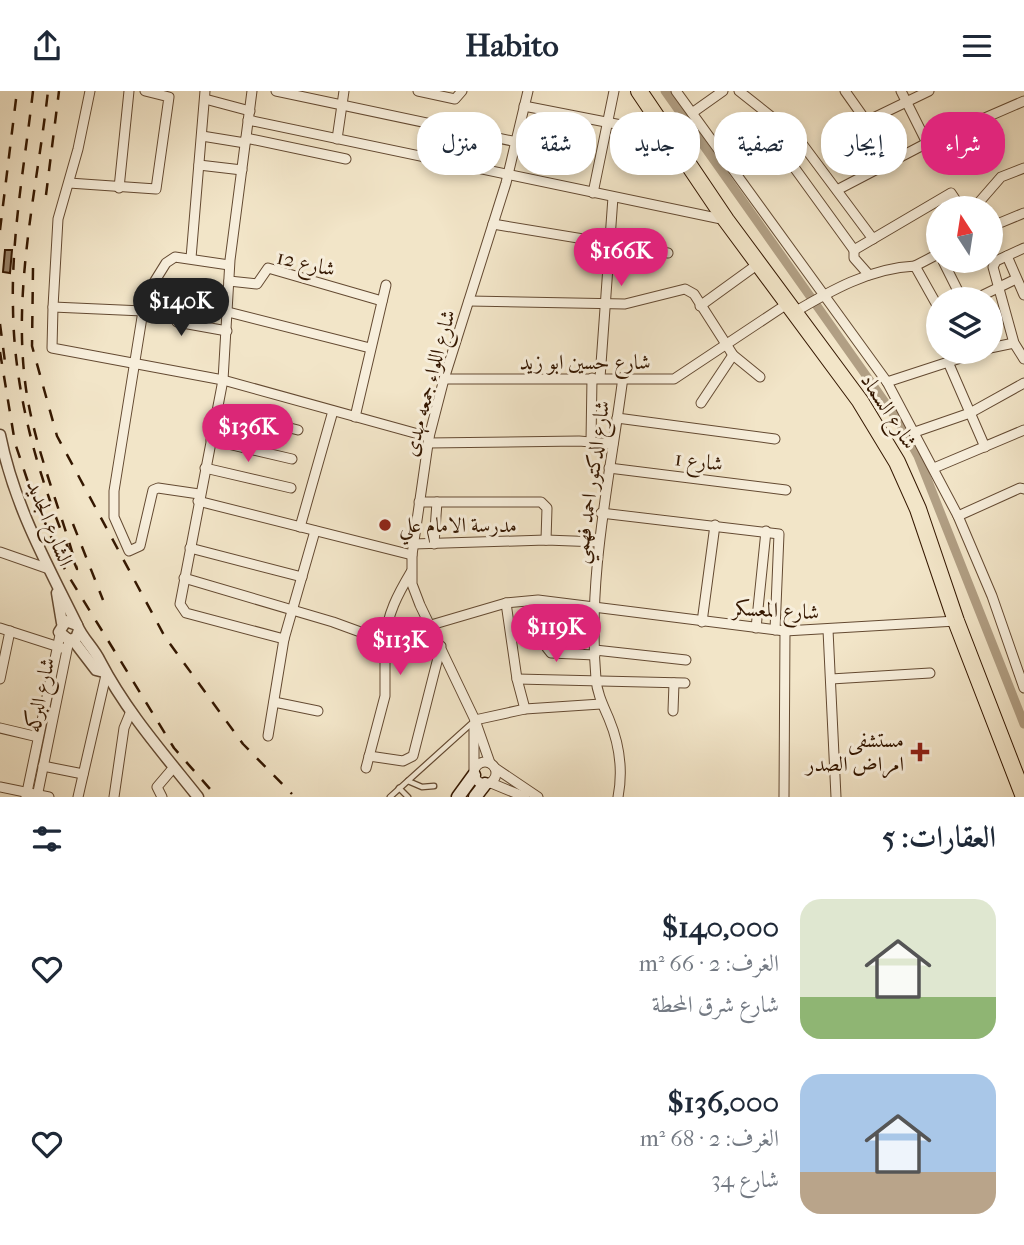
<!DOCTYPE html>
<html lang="ar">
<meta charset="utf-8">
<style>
body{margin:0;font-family:"IM FELL French Canon",Amiri,serif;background:#f6f6f7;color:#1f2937;direction:rtl;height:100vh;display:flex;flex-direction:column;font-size:26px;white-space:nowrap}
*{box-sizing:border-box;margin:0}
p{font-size:23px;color:#747a83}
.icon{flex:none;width:38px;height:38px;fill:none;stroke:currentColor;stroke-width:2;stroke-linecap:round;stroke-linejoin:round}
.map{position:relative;height:706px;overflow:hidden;direction:ltr}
.drawer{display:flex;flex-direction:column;background:#fff;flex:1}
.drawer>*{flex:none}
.top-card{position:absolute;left:21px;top:21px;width:984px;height:63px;direction:rtl;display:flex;gap:14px}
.needle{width:46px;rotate:348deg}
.tools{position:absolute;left:926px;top:105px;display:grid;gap:14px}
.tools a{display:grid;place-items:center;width:77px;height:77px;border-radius:50%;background:#fff;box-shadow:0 4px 10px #0003;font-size:35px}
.price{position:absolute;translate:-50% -60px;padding:0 16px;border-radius:24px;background:#db2777;color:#fff;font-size:23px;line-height:46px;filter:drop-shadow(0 2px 4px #0008)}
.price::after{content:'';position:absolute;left:50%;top:42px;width:21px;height:16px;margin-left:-10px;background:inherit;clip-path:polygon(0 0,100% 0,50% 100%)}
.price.active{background:#222;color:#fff}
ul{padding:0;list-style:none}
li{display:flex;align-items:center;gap:21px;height:175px;padding:0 28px}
li span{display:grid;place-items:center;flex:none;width:196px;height:140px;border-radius:21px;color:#555}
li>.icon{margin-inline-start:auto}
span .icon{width:84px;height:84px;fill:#fffc;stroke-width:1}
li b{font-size:30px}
h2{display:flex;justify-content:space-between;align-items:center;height:84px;padding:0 28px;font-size:30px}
.pill{padding:0 24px;border-radius:28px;background:#fff;box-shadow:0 4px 10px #0003;font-size:24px;line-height:63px}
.pill.active{background:#db2777;color:#fff}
header{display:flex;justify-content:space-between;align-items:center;height:91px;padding:0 28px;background:#fff;font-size:32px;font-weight:700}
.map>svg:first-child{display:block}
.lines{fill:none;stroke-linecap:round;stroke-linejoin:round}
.canal{stroke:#b19f84;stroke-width:9}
.building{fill:#978268;stroke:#341700;stroke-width:2}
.service-casing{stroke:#644a32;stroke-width:7}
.minor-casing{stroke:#644a32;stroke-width:11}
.tertiary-casing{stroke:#644a32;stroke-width:13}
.secondary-casing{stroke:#341700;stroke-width:15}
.trunk-casing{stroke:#341700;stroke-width:18}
.service{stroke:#f7eedb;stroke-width:4.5}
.minor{stroke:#f7eedb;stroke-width:9}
.tertiary{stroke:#f7eedb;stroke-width:10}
.secondary{stroke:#f7eedb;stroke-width:12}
.trunk{stroke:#f2e5c8;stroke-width:16}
.rail{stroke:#341700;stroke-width:2.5;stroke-dasharray:12 12;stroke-linecap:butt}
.poi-dot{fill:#8f2418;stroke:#f7eedb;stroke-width:2.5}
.labels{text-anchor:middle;stroke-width:6;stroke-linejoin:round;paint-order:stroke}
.street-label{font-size:21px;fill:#341700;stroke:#f7eedb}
.poi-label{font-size:21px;fill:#341700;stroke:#f7eedb;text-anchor:start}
</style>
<header><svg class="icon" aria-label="menu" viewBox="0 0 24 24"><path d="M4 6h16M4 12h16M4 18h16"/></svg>Habito<svg class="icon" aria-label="share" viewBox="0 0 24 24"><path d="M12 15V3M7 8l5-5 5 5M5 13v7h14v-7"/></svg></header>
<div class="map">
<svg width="1024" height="706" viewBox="0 0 1024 706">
<rect width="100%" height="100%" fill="#f2e5c8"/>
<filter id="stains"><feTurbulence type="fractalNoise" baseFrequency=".00286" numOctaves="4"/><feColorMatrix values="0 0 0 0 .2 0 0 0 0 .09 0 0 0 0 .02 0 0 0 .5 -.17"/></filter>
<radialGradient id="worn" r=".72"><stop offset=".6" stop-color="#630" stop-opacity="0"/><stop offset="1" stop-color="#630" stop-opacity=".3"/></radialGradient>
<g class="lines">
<polyline class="canal" points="665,0 899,331 918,365 1024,633"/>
</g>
<polygon class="building" points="5,159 12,159 10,182 3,181"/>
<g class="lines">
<defs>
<g id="service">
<polyline points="408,690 422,696 434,695"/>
<polyline points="399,697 408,706"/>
<polyline points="390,706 472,632"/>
</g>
<g id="minor">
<polyline points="90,0 78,58 58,128 53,216 143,220"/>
<polyline points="252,0 230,169 223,289 180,513 186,522 284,548"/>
<polyline points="276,0 517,51"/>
<polyline points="418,0 455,8 462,0"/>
<polyline points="676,0 887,291 958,425 992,505 1024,597"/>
<polyline points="739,0 797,46 873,148"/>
<polyline points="845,0 893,68"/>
<polyline points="901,0 927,52"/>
<polyline points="205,8 250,20"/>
<polyline points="524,15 667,43"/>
<polyline points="692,22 723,0"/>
<polyline points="248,29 726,129"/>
<polyline points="867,30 929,0"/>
<polyline points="202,45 245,52"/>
<polyline points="246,47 346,68"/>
<polyline points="337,48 344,0"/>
<polyline points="775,50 854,159 951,102 961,117"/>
<polyline points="425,67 433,32"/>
<polyline points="199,74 242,79"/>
<polyline points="69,92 156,98 169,6 145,0"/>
<polyline points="119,97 129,0"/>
<polyline points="837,99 927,52 1024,10"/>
<polyline points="593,102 614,0"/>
<polyline points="974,117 1001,86 1024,77"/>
<polyline points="493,133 668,162"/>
<polyline points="990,136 1024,122"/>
<polyline points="1024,157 996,170 993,176 1014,252 1024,268"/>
<polyline points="854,159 854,167 869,184"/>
<polyline points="1007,165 1024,204"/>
<polyline points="191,167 205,0"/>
<polyline points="943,170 962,208"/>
<polyline points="915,175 938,163"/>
<polyline points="229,190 257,193 268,177 382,210"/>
<polyline points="975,208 1016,188"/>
<polyline points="469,210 625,213 685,198 694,203 733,264 760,286"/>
<polyline points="145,214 169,219 177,231 227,240"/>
<polyline points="700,215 758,173"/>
<polyline points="53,216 52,257 223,289 429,346"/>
<polyline points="228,221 370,257"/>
<path d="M793,222C830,200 870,177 915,175L938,216"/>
<polyline points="990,257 1014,252"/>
<polyline points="948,271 985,356"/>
<polyline points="600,287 613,106"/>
<polyline points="444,288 674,288 787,213"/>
<polyline points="887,291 979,261"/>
<polyline points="701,312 733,264"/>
<polyline points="218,319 298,339"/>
<polyline points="355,326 386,194"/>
<polyline points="617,327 775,348"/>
<polyline points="915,341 970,322 1024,292"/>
<polyline points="211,349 292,368"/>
<polyline points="591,350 592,287"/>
<polyline points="428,352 579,350 613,353"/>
<polyline points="205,377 291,397"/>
<polyline points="609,377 786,399"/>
<polyline points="934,377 1024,339"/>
<polyline points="199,403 158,397 153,399 140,455 129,460 114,426 114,400 143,220 148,201 166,172 175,166 229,174"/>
<polyline points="198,410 412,464"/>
<polyline points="419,411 541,411 547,417 546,449"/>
<polyline points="601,422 779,443 775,539"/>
<polyline points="958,425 1020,397 1024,398"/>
<polyline points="300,436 333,320"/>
<polyline points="413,453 546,449 599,451"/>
<polyline points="434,453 437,411"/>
<polyline points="190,457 302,486"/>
<polyline points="0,461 46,477"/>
<path d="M184,487L333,531L385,550C387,523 398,503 411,481"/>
<polyline points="506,512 517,588 525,618"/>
<polyline points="702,531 715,434"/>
<polyline points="431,534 506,512 538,509 785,540 956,530"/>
<polyline points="0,537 62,557"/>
<polyline points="549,537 547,557 551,562 595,564"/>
<polyline points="756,537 766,440"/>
<polyline points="828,539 836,706"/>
<polyline points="595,559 686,569"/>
<polyline points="0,588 10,540"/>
<polyline points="517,588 685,592"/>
<polyline points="831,588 930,582"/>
<polyline points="274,611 318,620"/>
<polyline points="673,620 674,592"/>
<polyline points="475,629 525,618 601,613"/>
<polyline points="474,634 474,679"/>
<polyline points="0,637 38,646"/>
<polyline points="268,645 284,548 315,440"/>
<polyline points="369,665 403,670 413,665 441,555"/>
<circle cx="485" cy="682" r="11"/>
<polyline points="490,672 475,629 420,514 412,493 412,464 429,346 444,288 506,92 528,0"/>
<polyline points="43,675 83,683"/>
<polyline points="366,677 385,605 385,550"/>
<polyline points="495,677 538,706"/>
<polyline points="491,692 525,706"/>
<polyline points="0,696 49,706"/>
<polyline points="26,706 60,544"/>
<polyline points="37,706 69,549"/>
<polyline points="78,706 106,584"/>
<polyline points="114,706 124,637 131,620"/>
<polyline points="162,706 157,696 174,676"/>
<path d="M618,706C623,680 619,652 609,628C603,614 597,602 596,588C587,486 610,387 623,286"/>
<polyline points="784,706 785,540"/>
</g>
<g id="tertiary">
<path d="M0,344C14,414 46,471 77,534"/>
<polyline points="57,502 62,532"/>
<path d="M79,539L76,547L69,549L59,541L66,530L77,534C82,547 94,557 100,570C126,620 163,662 198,706"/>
<polyline points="73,549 96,579 104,581"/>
</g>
<g id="secondary">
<polyline points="458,706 474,684"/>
<polyline points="475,706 485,693"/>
</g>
<polyline id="trunk" points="639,0 726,129 860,310 897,371 918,418 956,530 1024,706"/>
</defs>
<use href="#service" class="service-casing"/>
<use href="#minor" class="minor-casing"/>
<use href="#tertiary" class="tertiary-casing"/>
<use href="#secondary" class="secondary-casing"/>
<use href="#trunk" class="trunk-casing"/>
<use href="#service" class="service"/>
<use href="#minor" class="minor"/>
<use href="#tertiary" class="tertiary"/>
<use href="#secondary" class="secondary"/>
<use href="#trunk" class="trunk"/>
<g class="rail">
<path d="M33,0C25,71 11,145 13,217C14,307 41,396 77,478C61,419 35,359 26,298C12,198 37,99 48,0"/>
<polyline points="46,104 59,0"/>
<polyline points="0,139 17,0"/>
<polyline points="33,177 32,255 57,345 165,546 243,653 292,703"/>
<polyline points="0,233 5,271"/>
<polyline points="0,261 15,352 29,394 66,481 174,657 217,706"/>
<polyline points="73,433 103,509"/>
</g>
</g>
<g class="poi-dot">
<circle cx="385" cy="434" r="7"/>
<path d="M916.5 650.5h7v7h7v7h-7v7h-7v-7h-7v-7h7z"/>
</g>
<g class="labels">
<g class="street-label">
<text transform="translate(306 172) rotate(13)" y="7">شارع 12</text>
<text x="585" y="278">شارع حسين ابو زيد</text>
<text transform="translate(429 292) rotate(-75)" y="7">شارع اللواء جمعه مهدى</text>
<text transform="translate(889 320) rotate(57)" y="7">شارع السماد</text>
<text transform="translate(699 370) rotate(7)" y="7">شارع 1</text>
<text transform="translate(591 391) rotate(-82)" y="7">شارع الدكتور احمد فهمي</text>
<text transform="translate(50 432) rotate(68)" y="7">الشارع الجديد</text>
<text transform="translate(776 519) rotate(3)" y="7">شارع المعسكر</text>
<text transform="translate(40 604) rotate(-78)" y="7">شارع البركه</text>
</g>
<g class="poi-label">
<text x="399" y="441">مدرسة الامام علي</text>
<text x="904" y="656" text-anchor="end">مستشفى<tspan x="904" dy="24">امراض الصدر</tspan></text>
</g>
</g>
<rect width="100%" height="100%" filter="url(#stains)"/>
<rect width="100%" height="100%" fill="url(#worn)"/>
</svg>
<div class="tools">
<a><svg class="needle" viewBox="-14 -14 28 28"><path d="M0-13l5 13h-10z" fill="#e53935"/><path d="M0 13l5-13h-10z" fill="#747a83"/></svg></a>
<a><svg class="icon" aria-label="layers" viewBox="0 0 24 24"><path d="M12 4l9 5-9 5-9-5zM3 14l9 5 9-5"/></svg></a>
</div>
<b class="price" style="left:621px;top:197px">$166K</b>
<b class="price active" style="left:181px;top:247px">$140K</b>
<b class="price" style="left:248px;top:373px">$136K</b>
<b class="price" style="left:556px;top:573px">$119K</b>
<b class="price" style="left:400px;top:586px">$113K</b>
<div class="top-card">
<a class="pill active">شراء</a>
<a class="pill">إيجار</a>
<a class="pill">تصفية</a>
<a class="pill">جديد</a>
<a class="pill">شقة</a>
<a class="pill">منزل</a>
</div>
</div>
<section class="drawer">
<h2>العقارات: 5<svg class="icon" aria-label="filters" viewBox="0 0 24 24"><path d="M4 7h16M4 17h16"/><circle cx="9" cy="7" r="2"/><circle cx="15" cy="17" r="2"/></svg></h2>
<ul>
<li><span style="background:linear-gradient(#dfe7d0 70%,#8fb573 0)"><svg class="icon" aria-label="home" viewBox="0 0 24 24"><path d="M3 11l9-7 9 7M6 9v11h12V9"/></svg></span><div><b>$140,000</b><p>الغرف: 2 · 66 m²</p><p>شارع شرق المحطة</p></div><svg class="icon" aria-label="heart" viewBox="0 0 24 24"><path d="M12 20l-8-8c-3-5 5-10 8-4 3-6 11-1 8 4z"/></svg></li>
<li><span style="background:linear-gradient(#a9c7e8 70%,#b9a48a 0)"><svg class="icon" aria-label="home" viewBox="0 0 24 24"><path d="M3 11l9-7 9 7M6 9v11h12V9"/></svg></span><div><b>$136,000</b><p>الغرف: 2 · 68 m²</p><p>شارع 34</p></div><svg class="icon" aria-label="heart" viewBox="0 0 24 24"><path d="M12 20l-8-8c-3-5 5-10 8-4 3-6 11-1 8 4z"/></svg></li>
</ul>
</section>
